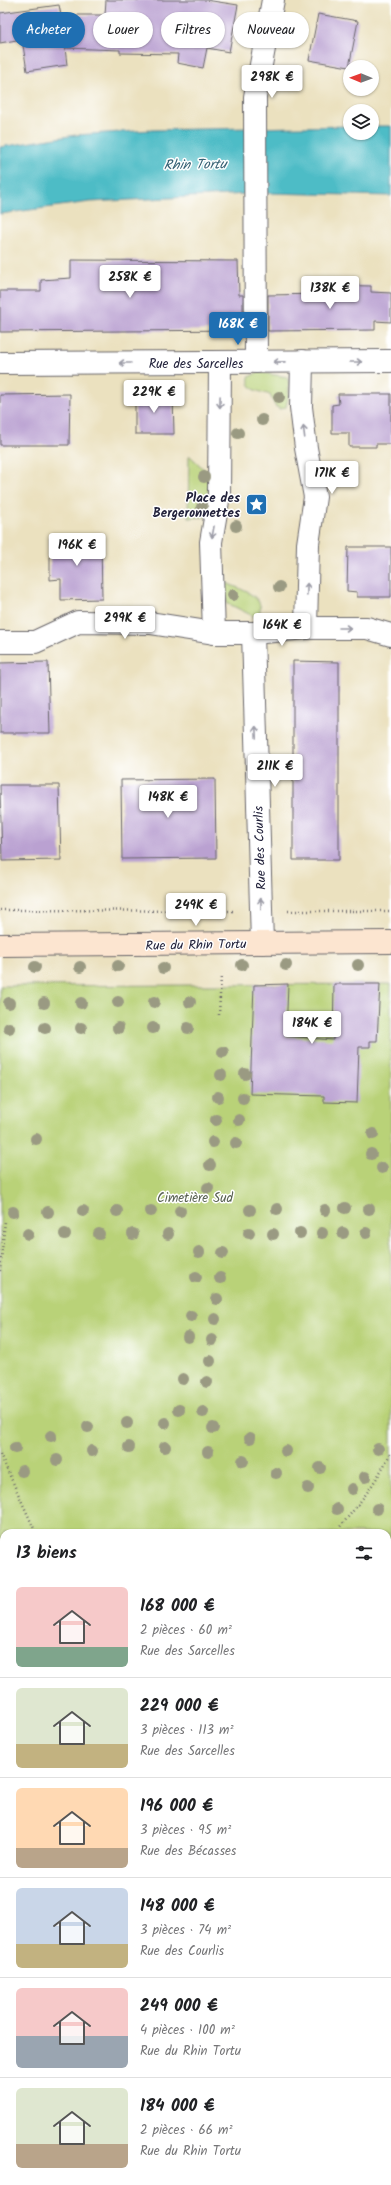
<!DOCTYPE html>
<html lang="fr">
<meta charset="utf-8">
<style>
body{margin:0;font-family:Kalam,sans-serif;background:#f6f6f6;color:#202124;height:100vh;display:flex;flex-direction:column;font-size:15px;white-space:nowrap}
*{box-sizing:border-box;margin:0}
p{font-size:13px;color:#757577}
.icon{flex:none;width:22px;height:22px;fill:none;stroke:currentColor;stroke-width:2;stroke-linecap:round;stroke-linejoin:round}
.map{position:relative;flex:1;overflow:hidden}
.details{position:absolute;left:0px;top:1529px;width:391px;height:656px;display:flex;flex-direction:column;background:#fff;border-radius:12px 12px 0 0;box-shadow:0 1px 3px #0004}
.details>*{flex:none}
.banner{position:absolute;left:12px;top:12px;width:367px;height:36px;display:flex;gap:8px}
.needle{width:26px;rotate:271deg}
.tools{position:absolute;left:343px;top:60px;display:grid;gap:8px}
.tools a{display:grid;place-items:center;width:36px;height:36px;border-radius:50%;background:#fff;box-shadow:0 1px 3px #0004;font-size:20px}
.price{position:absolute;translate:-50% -34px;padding:0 9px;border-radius:4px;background:#fff;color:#222;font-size:13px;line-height:26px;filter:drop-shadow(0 1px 2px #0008)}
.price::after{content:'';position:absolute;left:50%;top:24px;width:12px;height:9px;margin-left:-6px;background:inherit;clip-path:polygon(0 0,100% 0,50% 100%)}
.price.active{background:#1f6fb2;color:#fff}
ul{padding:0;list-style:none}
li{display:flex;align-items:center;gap:12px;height:100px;padding:0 16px}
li+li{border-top:1px solid #e0e0e0}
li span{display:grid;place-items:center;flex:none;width:112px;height:80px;border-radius:6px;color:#555}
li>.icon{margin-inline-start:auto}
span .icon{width:48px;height:48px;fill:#fffc;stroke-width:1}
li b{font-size:17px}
h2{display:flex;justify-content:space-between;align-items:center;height:48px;padding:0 16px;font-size:17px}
.tag{padding:0 14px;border-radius:18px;background:#fff;box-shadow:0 1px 3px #0004;font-size:14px;line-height:36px}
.tag.active{background:#1f6fb2;color:#fff}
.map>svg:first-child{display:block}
.green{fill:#b9d278;stroke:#6e7a5a;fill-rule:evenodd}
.water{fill:#4ebcc6;stroke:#386f80}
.building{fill:#baa1d1}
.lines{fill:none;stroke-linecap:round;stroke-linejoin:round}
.street-casing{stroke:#686569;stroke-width:24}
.secondary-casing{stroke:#686569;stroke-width:24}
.path{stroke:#686569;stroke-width:2.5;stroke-dasharray:1 3;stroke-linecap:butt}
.street{stroke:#fff;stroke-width:22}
.secondary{stroke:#fce5d0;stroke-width:22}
.tree{fill:#9a9a82}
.oneway{stroke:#9c9ca7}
.labels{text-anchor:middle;stroke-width:3;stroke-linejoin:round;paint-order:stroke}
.street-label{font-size:13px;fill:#22223b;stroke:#fff}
.poi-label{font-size:13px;font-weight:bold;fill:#22223b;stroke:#fff;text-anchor:end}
.park-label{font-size:13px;fill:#576050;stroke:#fff}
.water-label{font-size:14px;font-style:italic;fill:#346073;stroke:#fff}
</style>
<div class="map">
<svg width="391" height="2185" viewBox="0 0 391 2185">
<rect width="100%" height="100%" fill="#fff"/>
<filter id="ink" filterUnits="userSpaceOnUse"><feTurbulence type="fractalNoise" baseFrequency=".025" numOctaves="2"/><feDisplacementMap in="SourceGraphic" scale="8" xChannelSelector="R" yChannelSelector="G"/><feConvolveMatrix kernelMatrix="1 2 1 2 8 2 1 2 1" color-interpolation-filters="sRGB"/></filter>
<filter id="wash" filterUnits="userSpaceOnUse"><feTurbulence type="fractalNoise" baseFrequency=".012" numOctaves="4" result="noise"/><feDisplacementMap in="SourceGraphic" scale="16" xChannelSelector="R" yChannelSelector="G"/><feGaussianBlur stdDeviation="0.9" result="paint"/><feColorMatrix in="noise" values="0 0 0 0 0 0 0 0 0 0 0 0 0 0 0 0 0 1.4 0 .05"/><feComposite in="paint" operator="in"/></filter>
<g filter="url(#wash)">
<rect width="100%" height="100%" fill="#ebe1bf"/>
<g class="green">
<path d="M258,372L287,377C291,386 288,398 286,407L280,409L275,406L270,395C260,391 247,391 249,377Z"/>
<polygon points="189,455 209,474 207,517 188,518"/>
<path d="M227,583C238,589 269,596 258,616L255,617L227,603L225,585Z"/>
<path d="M391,984V2185H0V986ZM4,1533H387V2181H4Z"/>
</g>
<polygon class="water" points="350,126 350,133 372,133 372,126 391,126 391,196 268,193 90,202 0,214 0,147 76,135 151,130"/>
<g id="blocks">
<g class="building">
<polygon points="106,0 206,0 238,5 229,52 207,48 203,68 177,63 178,54 120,53 120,50 65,48 67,65 27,71 22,39 0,43 0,13 59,5 61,15 105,15"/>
<polygon points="318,14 358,21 349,67 309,60"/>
<polygon points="71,260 238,261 239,295 243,295 243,330 0,332 0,291 41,291 41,280 71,278"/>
<polygon points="323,285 371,286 371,292 391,293 391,322 375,321 375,330 268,331 268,295 323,294"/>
<polygon points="70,394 69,445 0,445 0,395"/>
<polygon points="173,394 174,434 135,434 135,395"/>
<polygon points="338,394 391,394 391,444 376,444 376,447 349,447 349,433 332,433 332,405 339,404"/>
<polygon points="101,537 102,599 61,600 61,579 50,580 50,538"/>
<polygon points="348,547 391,547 391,597 357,597 357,592 347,591"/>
<polygon points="293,661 339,662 339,860 293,860"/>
<polygon points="48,662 50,733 0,733 0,663"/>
<polygon points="215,779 216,858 122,859 121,780"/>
<polygon points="0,785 59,785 61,860 2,861"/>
<polygon points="288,984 286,1036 333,1040 334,984 380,984 377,1041 370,1041 370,1047 359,1047 357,1103 324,1102 324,1096 250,1094 254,985"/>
</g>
</g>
</g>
<g filter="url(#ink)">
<use href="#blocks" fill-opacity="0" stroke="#686569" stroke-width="1"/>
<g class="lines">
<defs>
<g id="street">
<polyline points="302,361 301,407 306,448 315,497 308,544 306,628"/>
<polyline points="256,362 255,97 273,0"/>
<polyline points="0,363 391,361"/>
<polyline points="214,633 211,542 219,495 220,363"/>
<polyline points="253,633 262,943"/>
<polyline points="0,642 35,642 78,622 150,623 214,633 253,633 306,628 367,628 391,635"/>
</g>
<polyline id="secondary" points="0,945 391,942"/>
</defs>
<use href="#street" class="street-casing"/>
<use href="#secondary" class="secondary-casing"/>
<g class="path">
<polyline points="0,910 235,911"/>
<polyline points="288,911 391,911"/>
<polyline points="219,1015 221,976"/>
<polyline points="0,1271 5,1221"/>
<polyline points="0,1454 36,1533"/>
<path d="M335,1533C358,1505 375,1485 391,1452"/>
<polyline points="0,1652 4,1653"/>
<polyline points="387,1695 391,1695"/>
<polyline points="29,2185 31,2181"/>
</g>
<use href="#street" class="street"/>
<use href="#secondary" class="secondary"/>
</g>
<g class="tree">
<circle cx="279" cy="397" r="6"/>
<circle cx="262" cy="420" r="6"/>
<circle cx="238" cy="433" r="6"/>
<circle cx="204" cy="477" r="6"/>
<circle cx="202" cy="507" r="6"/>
<circle cx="236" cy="526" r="6"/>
<circle cx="279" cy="587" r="6"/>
<circle cx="233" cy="595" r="6"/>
<circle cx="242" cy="965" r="6"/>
<circle cx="286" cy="965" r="6"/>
<circle cx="358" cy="965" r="6"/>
<circle cx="118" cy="966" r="6"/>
<circle cx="35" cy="967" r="6"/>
<circle cx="80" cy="967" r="6"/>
<circle cx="163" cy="968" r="6"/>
<circle cx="118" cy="1002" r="6"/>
<circle cx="154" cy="1002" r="6"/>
<circle cx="190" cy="1002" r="6"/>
<circle cx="9" cy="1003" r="6"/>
<circle cx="44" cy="1003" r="6"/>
<circle cx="81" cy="1003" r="6"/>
<circle cx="9" cy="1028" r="6"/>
<circle cx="45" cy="1028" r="6"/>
<circle cx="81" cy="1028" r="6"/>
<circle cx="118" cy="1028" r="6"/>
<circle cx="153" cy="1028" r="6"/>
<circle cx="188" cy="1028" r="6"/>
<circle cx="223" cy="1052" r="6"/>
<circle cx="245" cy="1074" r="6"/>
<circle cx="221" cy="1075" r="6"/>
<circle cx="218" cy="1097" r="6"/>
<circle cx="243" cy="1098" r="6"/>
<circle cx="216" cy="1120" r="6"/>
<circle cx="239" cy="1120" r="6"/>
<circle cx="373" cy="1134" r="6"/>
<circle cx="36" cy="1139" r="6"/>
<circle cx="213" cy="1142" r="6"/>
<circle cx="236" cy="1143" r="6"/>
<circle cx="371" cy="1154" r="6"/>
<circle cx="210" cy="1165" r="6"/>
<circle cx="382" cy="1168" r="6"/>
<circle cx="208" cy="1188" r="6"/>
<circle cx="345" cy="1208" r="6"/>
<circle cx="277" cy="1209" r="6"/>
<circle cx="369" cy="1209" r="6"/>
<circle cx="250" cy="1210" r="6"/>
<circle cx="325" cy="1210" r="6"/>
<circle cx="83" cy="1211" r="6"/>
<circle cx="117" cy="1211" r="6"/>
<circle cx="151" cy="1211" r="6"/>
<circle cx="180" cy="1211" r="6"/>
<circle cx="13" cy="1212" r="6"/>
<circle cx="48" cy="1212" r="6"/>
<circle cx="249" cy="1233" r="6"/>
<circle cx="300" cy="1233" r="6"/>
<circle cx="322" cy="1233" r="6"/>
<circle cx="343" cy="1233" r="6"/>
<circle cx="366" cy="1233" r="6"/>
<circle cx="28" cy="1234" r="6"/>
<circle cx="65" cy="1234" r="6"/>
<circle cx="99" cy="1234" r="6"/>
<circle cx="133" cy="1234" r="6"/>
<circle cx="168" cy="1234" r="6"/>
<circle cx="273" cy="1234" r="6"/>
<circle cx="199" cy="1252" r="6"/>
<circle cx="223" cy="1253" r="6"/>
<circle cx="196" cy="1277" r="6"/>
<circle cx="220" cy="1278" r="6"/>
<circle cx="217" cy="1299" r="6"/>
<circle cx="191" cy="1316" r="6"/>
<circle cx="215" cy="1319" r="6"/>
<circle cx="188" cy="1337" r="6"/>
<circle cx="212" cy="1340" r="6"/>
<circle cx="210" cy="1361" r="6"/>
<circle cx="183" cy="1379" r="6"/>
<circle cx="207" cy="1382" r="6"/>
<circle cx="179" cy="1410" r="6"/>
<circle cx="203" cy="1412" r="6"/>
<circle cx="127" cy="1423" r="6"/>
<circle cx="165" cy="1423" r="6"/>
<circle cx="88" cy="1427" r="6"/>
<circle cx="213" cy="1428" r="6"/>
<circle cx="51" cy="1436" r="6"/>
<circle cx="250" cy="1438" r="6"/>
<circle cx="129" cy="1447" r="6"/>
<circle cx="165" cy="1447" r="6"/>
<circle cx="15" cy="1448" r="6"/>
<circle cx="378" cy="1449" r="6"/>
<circle cx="92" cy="1451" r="6"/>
<circle cx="286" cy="1451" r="6"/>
<circle cx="208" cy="1452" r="6"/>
<circle cx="57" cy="1460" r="6"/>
<circle cx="243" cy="1461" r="6"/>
<circle cx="320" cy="1468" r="6"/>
<circle cx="22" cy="1471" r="6"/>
<circle cx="276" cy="1473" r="6"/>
<circle cx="365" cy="1477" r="6"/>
<circle cx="308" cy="1488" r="6"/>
<circle cx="352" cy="1489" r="6"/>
<circle cx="337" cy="1509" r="6"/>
<circle cx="377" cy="1509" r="6"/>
</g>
<defs><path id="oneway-shaft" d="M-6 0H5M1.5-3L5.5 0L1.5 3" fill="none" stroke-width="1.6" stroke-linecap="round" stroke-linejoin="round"/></defs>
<g class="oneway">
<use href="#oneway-shaft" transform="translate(279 362) rotate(179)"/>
<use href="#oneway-shaft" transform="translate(356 362)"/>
<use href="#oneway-shaft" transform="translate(125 363) rotate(-180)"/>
<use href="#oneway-shaft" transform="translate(220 402) rotate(91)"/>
<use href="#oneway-shaft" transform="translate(304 432) rotate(-97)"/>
<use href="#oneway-shaft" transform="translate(213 532) rotate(100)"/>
<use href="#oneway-shaft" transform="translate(307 589) rotate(-89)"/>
<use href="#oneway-shaft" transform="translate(345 628)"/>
<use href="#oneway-shaft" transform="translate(256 732) rotate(-92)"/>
<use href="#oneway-shaft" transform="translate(261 904) rotate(-92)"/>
</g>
</g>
<defs>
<symbol id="sight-square" viewBox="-11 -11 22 22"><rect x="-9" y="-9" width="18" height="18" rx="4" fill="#1f6fb2" stroke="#fff"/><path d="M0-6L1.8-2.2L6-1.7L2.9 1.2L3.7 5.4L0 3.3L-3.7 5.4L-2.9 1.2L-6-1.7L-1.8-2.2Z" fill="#fff"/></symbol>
</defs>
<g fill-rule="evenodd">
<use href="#sight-square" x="244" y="492" width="25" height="25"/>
</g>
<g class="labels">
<g class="street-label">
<text x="196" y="368">Rue des Sarcelles</text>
<text transform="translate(259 848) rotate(-92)" y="5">Rue des Courlis</text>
<text transform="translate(196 944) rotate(-1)" y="5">Rue du Rhin Tortu</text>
</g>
<g class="poi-label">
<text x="240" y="502">Place des<tspan x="240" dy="15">Bergeronnettes</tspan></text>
</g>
<g class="park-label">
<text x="195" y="1202">Cimetière Sud</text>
</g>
<g class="water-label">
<text transform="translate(195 164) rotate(-1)" y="5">Rhin Tortu</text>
</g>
</g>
</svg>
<div class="tools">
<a><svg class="needle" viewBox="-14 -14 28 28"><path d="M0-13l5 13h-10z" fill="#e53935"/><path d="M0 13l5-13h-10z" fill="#757577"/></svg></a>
<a><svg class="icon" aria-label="layers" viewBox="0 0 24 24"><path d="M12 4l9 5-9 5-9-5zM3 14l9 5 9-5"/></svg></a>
</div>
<b class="price" style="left:272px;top:99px">298K €</b>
<b class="price" style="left:130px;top:299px">258K €</b>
<b class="price" style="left:330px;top:310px">138K €</b>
<b class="price active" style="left:238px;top:346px">168K €</b>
<b class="price" style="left:154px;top:414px">229K €</b>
<b class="price" style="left:332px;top:495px">171K €</b>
<b class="price" style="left:77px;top:567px">196K €</b>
<b class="price" style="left:125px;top:640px">299K €</b>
<b class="price" style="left:282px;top:647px">164K €</b>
<b class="price" style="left:275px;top:788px">211K €</b>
<b class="price" style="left:168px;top:819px">148K €</b>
<b class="price" style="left:196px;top:927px">249K €</b>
<b class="price" style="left:312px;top:1045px">184K €</b>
<div class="banner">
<a class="tag active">Acheter</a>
<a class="tag">Louer</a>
<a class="tag">Filtres</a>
<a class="tag">Nouveau</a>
</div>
<section class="details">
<h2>13 biens<svg class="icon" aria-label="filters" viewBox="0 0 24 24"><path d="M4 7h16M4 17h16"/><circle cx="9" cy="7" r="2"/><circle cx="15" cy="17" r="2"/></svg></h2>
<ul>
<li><span style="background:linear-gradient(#f6c9c9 75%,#7fa58c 0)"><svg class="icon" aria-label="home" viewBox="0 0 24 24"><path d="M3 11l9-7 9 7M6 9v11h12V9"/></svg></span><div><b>168 000 €</b><p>2 pièces · 60 m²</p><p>Rue des Sarcelles</p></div></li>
<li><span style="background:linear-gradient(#dfe7d0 70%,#c2b280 0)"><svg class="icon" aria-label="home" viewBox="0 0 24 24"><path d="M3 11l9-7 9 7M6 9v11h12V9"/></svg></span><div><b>229 000 €</b><p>3 pièces · 113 m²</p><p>Rue des Sarcelles</p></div></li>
<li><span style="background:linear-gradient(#ffd9b3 75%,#b9a48a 0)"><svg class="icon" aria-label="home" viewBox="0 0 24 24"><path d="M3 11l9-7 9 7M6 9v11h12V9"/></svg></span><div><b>196 000 €</b><p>3 pièces · 95 m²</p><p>Rue des Bécasses</p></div></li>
<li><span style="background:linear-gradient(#c9d6e8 70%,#c2b280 0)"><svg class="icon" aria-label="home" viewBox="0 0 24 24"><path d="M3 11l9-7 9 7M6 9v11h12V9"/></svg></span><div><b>148 000 €</b><p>3 pièces · 74 m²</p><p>Rue des Courlis</p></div></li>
<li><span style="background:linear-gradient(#f6c9c9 60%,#9aa5b1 0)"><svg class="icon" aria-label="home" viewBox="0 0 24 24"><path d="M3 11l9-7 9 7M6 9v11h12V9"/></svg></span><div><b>249 000 €</b><p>4 pièces · 100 m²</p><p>Rue du Rhin Tortu</p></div></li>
<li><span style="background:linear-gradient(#dfe7d0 70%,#b9a48a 0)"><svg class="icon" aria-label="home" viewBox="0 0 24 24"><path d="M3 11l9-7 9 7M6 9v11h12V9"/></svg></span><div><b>184 000 €</b><p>2 pièces · 66 m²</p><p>Rue du Rhin Tortu</p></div></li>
</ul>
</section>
</div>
